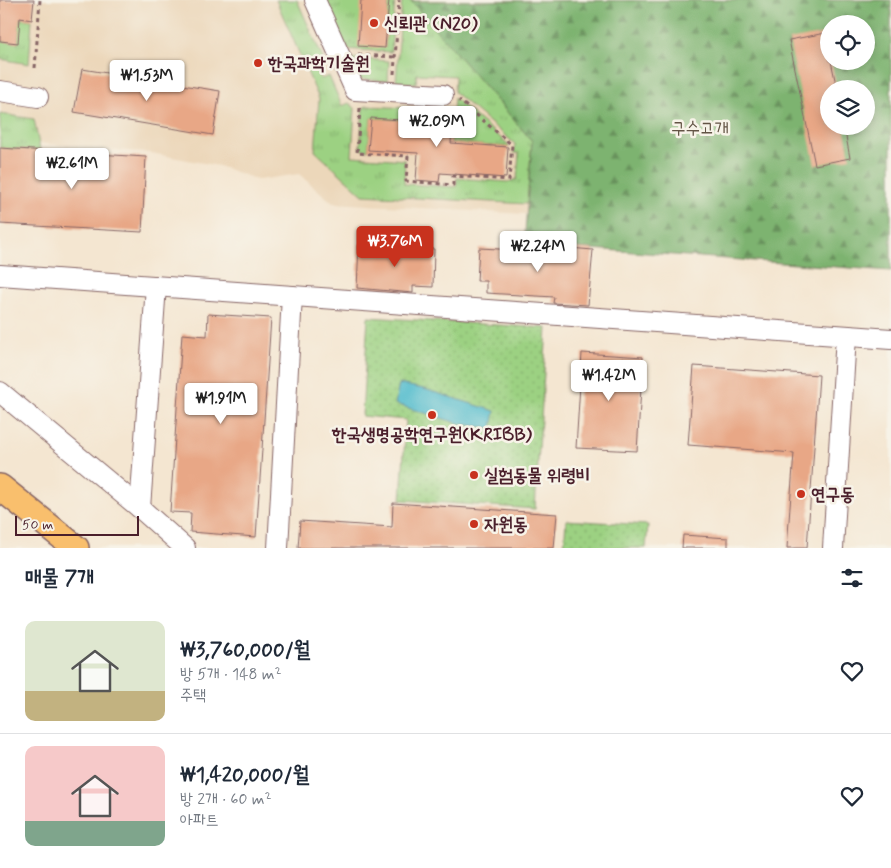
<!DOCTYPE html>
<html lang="ko">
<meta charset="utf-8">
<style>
body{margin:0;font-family:Mynerve,"Poor Story",sans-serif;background:#f6f6f7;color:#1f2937;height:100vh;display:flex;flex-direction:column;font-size:19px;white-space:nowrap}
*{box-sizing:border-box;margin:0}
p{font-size:16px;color:#747a83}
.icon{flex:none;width:28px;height:28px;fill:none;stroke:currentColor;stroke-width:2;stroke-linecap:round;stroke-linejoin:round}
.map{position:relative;height:548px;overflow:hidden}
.drawer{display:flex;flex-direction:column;background:#fff;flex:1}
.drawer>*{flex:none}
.fabs{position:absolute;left:820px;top:15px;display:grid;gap:10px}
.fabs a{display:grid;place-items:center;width:55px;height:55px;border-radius:50%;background:#fff;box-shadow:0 2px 12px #0003;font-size:25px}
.scale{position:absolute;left:15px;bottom:12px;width:124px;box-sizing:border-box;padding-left:5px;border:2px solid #4a1f2b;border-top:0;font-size:14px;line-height:18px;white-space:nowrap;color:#4a1f2b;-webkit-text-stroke:4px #f7f3e8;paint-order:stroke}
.price{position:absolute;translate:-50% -42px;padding:0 11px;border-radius:5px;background:#fff;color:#222;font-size:16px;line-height:32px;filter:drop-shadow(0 1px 2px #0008)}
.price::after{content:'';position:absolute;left:50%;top:30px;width:15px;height:11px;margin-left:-8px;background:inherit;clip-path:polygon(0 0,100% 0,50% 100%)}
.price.selected{background:#c8321e;color:#fff}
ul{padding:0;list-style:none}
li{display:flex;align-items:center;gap:15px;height:125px;padding:0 25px}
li+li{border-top:1px solid #e0e1e3}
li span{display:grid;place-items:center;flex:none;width:140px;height:100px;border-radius:10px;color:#555}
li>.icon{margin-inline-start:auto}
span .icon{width:60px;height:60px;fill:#fffc;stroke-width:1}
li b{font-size:21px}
h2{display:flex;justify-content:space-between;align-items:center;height:60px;padding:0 25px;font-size:21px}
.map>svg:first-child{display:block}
.built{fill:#ecd7ba}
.grass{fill:url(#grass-tufts);stroke:#737856}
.forest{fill:url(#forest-firs);stroke:#64694e;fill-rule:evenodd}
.park{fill:url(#park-dots);stroke:#737856}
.water{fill:#51bccd;stroke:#4e6e7c}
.building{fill:#e8a786}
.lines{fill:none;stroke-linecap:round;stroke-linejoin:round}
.minor-casing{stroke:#866565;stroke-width:22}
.major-casing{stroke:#866565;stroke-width:28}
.path{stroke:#866565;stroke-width:3;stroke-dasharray:4 4;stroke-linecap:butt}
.minor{stroke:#fff;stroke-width:20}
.major{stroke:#f9bf6d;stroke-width:25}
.poi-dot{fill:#c8321e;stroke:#f7f3e8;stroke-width:2}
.labels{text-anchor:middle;stroke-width:5;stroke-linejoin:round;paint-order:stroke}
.poi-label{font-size:18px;font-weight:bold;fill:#4a1f2b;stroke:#f7f3e8;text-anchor:start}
.park-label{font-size:18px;fill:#635445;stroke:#f7f3e8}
</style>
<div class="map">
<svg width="891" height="548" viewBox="0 0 891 548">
<defs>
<pattern id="grass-tufts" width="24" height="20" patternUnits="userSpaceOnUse" patternTransform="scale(1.25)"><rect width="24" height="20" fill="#9cd182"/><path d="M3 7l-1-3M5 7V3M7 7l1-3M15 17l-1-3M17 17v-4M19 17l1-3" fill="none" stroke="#88b370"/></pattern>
<pattern id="forest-firs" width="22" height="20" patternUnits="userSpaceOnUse" patternTransform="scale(1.25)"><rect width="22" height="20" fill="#7db370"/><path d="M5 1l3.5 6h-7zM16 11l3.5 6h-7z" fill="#68915c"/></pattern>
<pattern id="park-dots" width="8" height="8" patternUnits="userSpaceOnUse" patternTransform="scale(1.25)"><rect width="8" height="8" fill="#9cd182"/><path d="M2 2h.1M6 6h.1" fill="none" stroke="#88b370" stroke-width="1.8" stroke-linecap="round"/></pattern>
</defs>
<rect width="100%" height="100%" fill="#f7f3e8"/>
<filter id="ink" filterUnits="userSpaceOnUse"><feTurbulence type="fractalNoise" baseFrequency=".02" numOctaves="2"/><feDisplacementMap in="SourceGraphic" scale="10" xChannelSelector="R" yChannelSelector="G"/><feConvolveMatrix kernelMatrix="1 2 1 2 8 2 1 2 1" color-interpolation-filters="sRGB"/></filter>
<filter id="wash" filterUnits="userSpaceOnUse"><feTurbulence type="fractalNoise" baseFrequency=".0096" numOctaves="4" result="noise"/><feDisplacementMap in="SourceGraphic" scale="20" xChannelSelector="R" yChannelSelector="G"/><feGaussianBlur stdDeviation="1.12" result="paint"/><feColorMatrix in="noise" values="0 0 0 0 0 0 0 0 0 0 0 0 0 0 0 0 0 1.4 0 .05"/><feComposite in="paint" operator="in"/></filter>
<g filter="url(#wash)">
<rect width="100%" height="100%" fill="#f4e6d1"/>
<polygon class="built" points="0,0 471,0 560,202 524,214 333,203 299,174 258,180 219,166 151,153 1,140"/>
<g class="grass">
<polygon points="276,0 297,0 324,61 315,65 321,79 329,76 342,106 349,103 355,108 352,156 405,160 404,184 456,187 457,178 508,182 517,179 519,153 514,153 515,144 454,92 455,76 417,74 416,83 396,82 402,0 411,0 532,141 527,204 363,195 315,151 319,99"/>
<polygon points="323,0 361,0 385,48 389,0 395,0 391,52 345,49"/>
<polygon points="20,18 32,20 29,64 0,59 0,41 18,43"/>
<polygon points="348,58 389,61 388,81 358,79"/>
<polygon points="454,98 509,145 508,147 451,143"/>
<polygon points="367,106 431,109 430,122 371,118 368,150 360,149 363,108"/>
<polygon points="0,114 34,119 40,150 0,148"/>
</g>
<path class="forest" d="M891,0V271L524,244L532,141L411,1ZM829,24H866V61H829ZM829,89H866V126H829Z"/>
<g class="park">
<polygon points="368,317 547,328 535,509 401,500 406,420 362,416"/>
<polygon points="566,520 648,525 646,548 564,548"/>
</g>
<polygon class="water" points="399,384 424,389 495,411 492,428 461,424 395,404"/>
<g id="blocks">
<g class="building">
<polygon points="0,0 34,0 32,20 20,18 18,43 0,41"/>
<polygon points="361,0 389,0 385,48 358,46"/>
<polygon points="826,33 829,61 831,61 837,89 829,89 829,126 844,126 850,158 815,165 789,40"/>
<polygon points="82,69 220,91 213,135 74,112"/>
<polygon points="431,112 453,113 451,143 508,147 506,178 440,173 439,182 416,180 418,153 368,150 371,118 430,122"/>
<polygon points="0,148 146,157 142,232 0,224"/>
<polygon points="359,244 434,249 433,287 413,286 413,293 357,288"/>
<polygon points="558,247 593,250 588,305 553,303 554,297 486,293 486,281 477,281 479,248 557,252"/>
<polygon points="208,314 271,318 256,537 190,532 191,513 170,512 182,334 207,336"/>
<polygon points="582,353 643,357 637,451 576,448"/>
<polygon points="694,366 819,375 807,548 787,548 794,453 688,445"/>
<polygon points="393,503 557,514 554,548 298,548 300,521 392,527"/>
<polygon points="683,535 728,538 728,548 682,548"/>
</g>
</g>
</g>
<g filter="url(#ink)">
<use href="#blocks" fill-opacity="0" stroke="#866565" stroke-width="1"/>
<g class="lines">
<defs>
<g id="minor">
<polyline points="315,0 355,90 443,95"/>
<polyline points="0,91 38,97"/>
<polyline points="0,275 891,339"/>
<polyline points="0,392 140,508 185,548"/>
<polyline points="140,508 156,286"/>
<polyline points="278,548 292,296"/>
<polyline points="833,548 846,336"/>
</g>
<polyline id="major" points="0,487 76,548"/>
</defs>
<use href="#minor" class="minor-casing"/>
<use href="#major" class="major-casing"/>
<g class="path">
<polyline points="358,55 395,57"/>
<polyline points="35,68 40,0"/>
<polyline points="394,74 399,0"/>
<polyline points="360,108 357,153 408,156 406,181 453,185 453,176 509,180 512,145 459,100"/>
</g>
<use href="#minor" class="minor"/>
<use href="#major" class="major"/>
</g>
</g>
<g class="poi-dot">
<circle cx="374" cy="23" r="5"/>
<circle cx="258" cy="63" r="5"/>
<circle cx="432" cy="415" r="5"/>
<circle cx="474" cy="475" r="5"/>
<circle cx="801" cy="494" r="5"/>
<circle cx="474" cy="524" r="5"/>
</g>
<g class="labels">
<g class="poi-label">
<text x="384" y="29">신뢰관 (N20)</text>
<text x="268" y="69">한국과학기술원</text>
<text x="432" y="440" text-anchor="middle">한국생명공학연구원(KRIBB)</text>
<text x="484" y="481">실험동물 위령비</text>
<text x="811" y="500">연구동</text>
<text x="484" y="530">자원동</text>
</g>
<g class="park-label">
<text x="700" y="134">구수고개</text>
</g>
</g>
</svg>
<div class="fabs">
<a><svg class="icon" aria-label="locate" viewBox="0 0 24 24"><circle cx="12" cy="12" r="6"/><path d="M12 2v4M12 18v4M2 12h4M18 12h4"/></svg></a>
<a><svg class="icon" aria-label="layers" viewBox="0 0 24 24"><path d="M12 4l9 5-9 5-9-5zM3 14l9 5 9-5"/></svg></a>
</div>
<div class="scale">50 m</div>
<b class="price" style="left:147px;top:102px">₩1.53M</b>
<b class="price" style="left:437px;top:148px">₩2.09M</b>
<b class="price" style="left:72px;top:190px">₩2.61M</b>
<b class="price selected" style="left:395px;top:268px">₩3.76M</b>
<b class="price" style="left:538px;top:273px">₩2.24M</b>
<b class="price" style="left:609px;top:402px">₩1.42M</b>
<b class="price" style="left:221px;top:425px">₩1.91M</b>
</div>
<section class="drawer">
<h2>매물 7개<svg class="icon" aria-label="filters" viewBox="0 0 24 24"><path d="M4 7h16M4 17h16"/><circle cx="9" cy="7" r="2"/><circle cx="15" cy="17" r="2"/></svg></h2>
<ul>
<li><span style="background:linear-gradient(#dfe7d0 70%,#c2b280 0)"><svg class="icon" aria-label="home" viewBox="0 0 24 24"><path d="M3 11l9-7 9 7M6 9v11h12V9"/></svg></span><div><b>₩3,760,000/월</b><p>방 5개 · 148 m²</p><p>주택</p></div><svg class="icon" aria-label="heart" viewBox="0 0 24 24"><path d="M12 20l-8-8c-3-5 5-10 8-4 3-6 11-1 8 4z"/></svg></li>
<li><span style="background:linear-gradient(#f6c9c9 75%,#7fa58c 0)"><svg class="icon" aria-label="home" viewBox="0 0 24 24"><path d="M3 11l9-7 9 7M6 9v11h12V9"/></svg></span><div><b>₩1,420,000/월</b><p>방 2개 · 60 m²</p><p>아파트</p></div><svg class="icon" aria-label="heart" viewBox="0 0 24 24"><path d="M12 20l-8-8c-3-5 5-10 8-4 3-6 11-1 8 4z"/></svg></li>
</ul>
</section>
